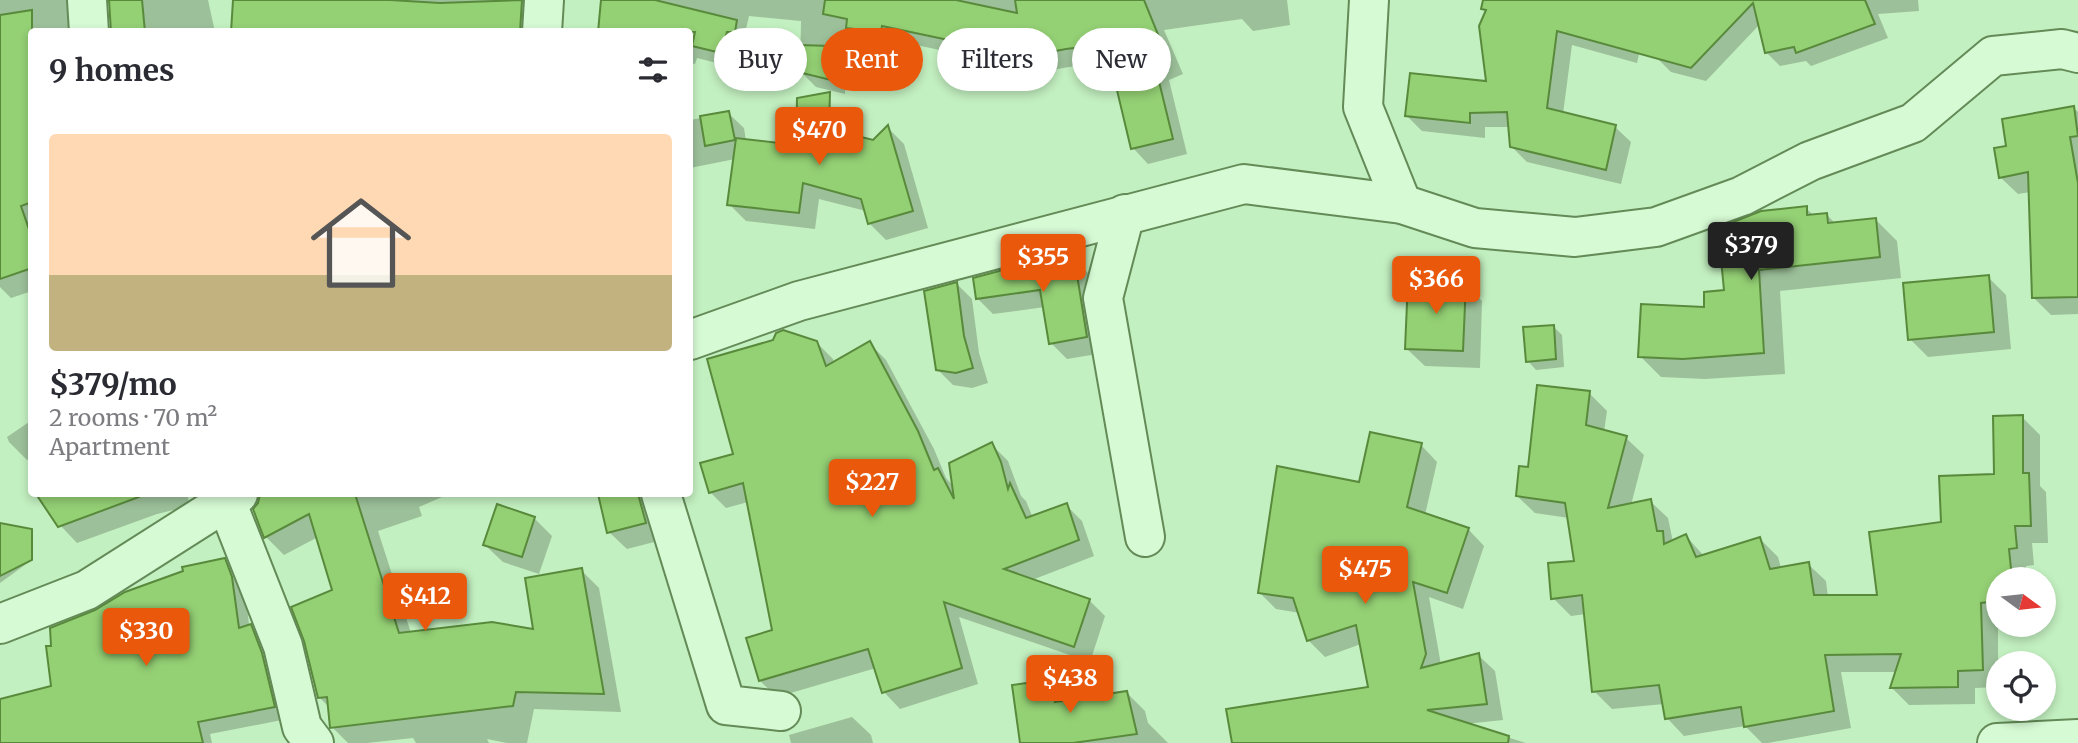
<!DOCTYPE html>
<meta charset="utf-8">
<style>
body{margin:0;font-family:Merriweather,serif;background:#f2f2f3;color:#2b2b33;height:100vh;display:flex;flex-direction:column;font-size:26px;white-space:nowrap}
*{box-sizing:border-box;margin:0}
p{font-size:23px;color:#7c7c81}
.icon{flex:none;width:38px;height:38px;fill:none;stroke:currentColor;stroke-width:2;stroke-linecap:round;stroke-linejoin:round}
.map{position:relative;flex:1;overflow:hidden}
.side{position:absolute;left:28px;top:28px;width:665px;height:469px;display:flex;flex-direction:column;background:#fff;border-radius:7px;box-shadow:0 4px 10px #0003}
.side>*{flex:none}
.hud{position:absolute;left:714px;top:28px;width:665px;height:63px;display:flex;gap:14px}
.needle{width:46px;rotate:105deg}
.fabs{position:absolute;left:1986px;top:567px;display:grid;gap:14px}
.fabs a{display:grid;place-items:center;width:70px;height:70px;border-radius:50%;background:#fff;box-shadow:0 4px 10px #0003;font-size:35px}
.price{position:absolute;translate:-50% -60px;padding:0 16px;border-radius:7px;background:#ea580c;color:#fff;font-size:23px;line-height:46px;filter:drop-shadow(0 2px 4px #0008)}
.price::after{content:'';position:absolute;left:50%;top:42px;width:21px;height:16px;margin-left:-10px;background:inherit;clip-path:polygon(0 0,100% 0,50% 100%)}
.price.active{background:#222;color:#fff}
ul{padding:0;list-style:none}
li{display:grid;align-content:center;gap:14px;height:371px;padding:0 21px}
li span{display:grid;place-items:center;height:217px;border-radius:7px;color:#555}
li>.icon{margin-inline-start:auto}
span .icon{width:126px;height:126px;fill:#fffc;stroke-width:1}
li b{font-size:30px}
h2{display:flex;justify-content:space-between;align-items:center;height:84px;padding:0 21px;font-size:30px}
.pill{padding:0 24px;border-radius:32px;background:#fff;box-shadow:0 4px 10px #0003;font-size:24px;line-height:63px}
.pill.active{background:#ea580c;color:#fff}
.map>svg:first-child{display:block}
.shadow{fill:#0003}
.building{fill:#94d074;stroke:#598a3c;stroke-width:2}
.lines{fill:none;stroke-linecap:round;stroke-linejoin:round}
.street-casing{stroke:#638a57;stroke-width:42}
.street{stroke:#d6fad4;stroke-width:38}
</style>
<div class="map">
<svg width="2078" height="743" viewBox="0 0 2078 743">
<rect width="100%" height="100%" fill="#c3f0c0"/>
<g class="shadow">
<polygon points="0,0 91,0 83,32 32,32 32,291 11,298 0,287"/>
<polygon points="111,0 208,0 215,32 113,32"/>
<polygon points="252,0 536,0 536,32 253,32"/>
<polygon points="603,0 1287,0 1290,25 1253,31 1242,19 1164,30 1183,74 1169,80 1187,154 1148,164 1133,148 1112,60 1015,76 1002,63 897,41 896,46 847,41 845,94 816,87 800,71 801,21 749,16 737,68 697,58 695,64 690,63 690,32"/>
<polygon points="1491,0 1651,0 1637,63 1572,45 1563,114 1615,127 1631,142 1621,184 1527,162 1511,146 1510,127 1485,127 1485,138 1422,131 1407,116 1488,83"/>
<polygon points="1678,0 1918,0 1919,11 1878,14 1888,38 1811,66 1806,61 1780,66 1766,52 1760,24 1706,81 1671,72 1657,58"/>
<polygon points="829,107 846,123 846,135 873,142 888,128 904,144 928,228 886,240 869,223 866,211 819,199 815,229 746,221 729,204 735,159 690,168 690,120 728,113 744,128 746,141 798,147"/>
<polygon points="2074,108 2078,112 2078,314 2051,315 2033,297 2030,192 2018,194 2000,177 2009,147"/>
<polygon points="1806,208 1814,216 1826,214 1836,224 1876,220 1897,241 1901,278 1780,291 1785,374 1705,379 1661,377 1640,356 1706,309 1726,292"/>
<polygon points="1073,258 1089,274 1103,353 1067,359 1051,343 1045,307 993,314 977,298"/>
<polygon points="1988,277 2006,295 2011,349 1928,357 1910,339"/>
<polygon points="957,284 972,299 979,353 988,383 972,388 953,385 937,369"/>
<polygon points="1465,284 1482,301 1480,368 1425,366 1407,349"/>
<polygon points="1553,326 1562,335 1564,367 1536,370 1528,361"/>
<polygon points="816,342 833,359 834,364 870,344 886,360 934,449 946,478 954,487 991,444 1008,461 1021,496 1026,501 1033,518 1066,505 1082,521 1094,556 1032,580 1089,600 1105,616 1090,662 959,617 978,684 900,709 884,692 876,668 777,697 760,681 774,631 748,502 726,508 710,492"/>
<polygon points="1589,393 1607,411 1604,432 1626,438 1644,455 1631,505 1650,501 1668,518 1673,542 1686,536 1704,556 1760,539 1778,557 1781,568 1808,564 1826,581 1828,597 1879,596 1942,524 1996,476 2022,417 2040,435 2040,486 2046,492 2048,543 2032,543 2034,565 2026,566 2027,579 1998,579 1998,687 1975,688 1975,704 1909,705 1892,688 1897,672 1841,672 1851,728 1768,743 1762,743 1745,726 1684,736 1667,718 1664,704 1612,709 1594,691 1586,614 1571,616 1553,598 1576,562 1569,518 1535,513 1517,496 1530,469"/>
<polygon points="32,420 32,458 27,460 9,442 7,437"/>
<polygon points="1421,445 1437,462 1425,515 1468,529 1484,546 1463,609 1429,597 1441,665 1478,655 1495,671 1503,720 1465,724 1526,743 1233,743 1370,689 1361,644 1325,657 1308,640 1300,613 1276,609 1260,593 1361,484"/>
<polygon points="38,494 187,494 190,506 157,514 77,543 60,525"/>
<polygon points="290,494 449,494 419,507 422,516 378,531 411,633 536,631 581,570 599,588 621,712 534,709 527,743 507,743 487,739 489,743 416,743 413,738 367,743 348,743 332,727 330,708 319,697 334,591 318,537 284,555 266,537 257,516"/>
<polygon points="600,494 646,494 662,540 627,549 609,532"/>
<polygon points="534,518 552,536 539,574 503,562 485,545"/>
<polygon points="0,527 17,538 29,562 0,583"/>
<polygon points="224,560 238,573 245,592 249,624 263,639 287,719 210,734 212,743 0,743 0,701 52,687"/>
<polygon points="1062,680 1082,699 1126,692 1145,711 1148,723 1168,743 1021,743 1014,686"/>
<polygon points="852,717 871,735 873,743 791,743 789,735"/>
</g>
<g class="building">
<polygon points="109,0 142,0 145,32 111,32"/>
<polygon points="233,0 390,0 440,3 522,0 520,32 231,32"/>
<polygon points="601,0 655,0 737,20 735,32 727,32 721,53 692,46 695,32 598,32"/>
<polygon points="825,0 956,0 1017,13 1015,0 1144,0 1168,59 1155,65 1173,139 1131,149 1106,44 1066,49 998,62 996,50 882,26 881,32 846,28 847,19 823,14"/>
<polygon points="1483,0 1865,0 1875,24 1796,53 1794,47 1765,53 1753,3 1691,68 1557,31 1547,108 1616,125 1606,170 1510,147 1507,112 1470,113 1470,123 1405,116 1410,73 1486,81 1479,26 1486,10 1481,9"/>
<polygon points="32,10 32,202 21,206 32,238 32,268 0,279 0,15"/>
<polygon points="799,45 831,46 831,80 798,72"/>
<polygon points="830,92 829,129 873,140 888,125 913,211 868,224 861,199 803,183 799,213 727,205 736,138 796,145 797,98"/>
<polygon points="2074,106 2078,136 2070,137 2078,183 2078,297 2032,298 2028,172 1999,178 1994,148 2006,146 2002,119"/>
<polygon points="729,111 735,140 705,146 700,116"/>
<polygon points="1807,206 1807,215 1827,213 1828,223 1876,218 1880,257 1759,270 1764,353 1683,359 1638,357 1641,304 1704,307 1704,292 1724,290 1718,228 1761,211"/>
<polygon points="1074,256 1087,337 1049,344 1040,290 976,299 973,278 1041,260"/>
<polygon points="1989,275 1994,332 1908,340 1903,283"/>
<polygon points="1408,280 1466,282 1463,351 1405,349"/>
<polygon points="957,282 964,336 973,368 956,373 936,370 924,291"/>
<polygon points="1554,325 1556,359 1526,362 1523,327"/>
<polygon points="783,330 817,341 826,366 870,341 918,431 934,470 938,468 954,499 949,463 992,442 1001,462 1008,489 1010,483 1026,518 1067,503 1079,540 1004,569 1090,599 1074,647 944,602 962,668 882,693 868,649 759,681 746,638 772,630 743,483 709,493 700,463 733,454 707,359 773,340 776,333"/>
<polygon points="1537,385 1590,391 1586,425 1627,436 1608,508 1651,499 1657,531 1663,531 1664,544 1686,534 1696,557 1760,537 1770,569 1809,562 1814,595 1877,595 1869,532 1941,522 1939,476 1994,474 1993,416 2023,415 2023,473 2029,473 2031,526 2015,526 2017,548 2009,549 2012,579 1998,579 1998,601 1981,603 1983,670 1958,671 1958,687 1890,688 1901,654 1825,655 1834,711 1744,727 1741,707 1665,719 1659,685 1592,692 1582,595 1551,599 1548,563 1574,561 1565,503 1516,496 1519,466 1528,467"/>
<polygon points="1370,432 1422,443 1407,507 1469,528 1447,593 1413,582 1426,654 1421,668 1479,653 1487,704 1427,710 1509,736 1508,743 1232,743 1226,709 1368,687 1356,625 1307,641 1293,598 1258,593 1277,466 1359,482"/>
<polygon points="36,494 138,494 139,497 58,527"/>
<polygon points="260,494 355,494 399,633 492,622 533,629 525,578 582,568 604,694 516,692 513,706 330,728 327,697 318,698 304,641 291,607 332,590 309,514 264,538 253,509 258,503"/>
<polygon points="598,494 638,494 646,523 607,533"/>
<polygon points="497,504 535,517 522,557 483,545"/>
<polygon points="0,523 32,529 32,560 0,576"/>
<polygon points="225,558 232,577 239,628 251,624 262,653 275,707 198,722 203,743 0,743 0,699 51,686 46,646 51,646 50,628 95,610 125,592 183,571 182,567"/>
<polygon points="1063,678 1055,702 1127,691 1137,734 1073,743 1020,743 1012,685"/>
</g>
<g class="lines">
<defs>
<g id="street">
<polyline points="87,0 89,32"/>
<polyline points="1369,0 1363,107 1402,204"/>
<polyline points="542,32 544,0"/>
<polyline points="1125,214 1103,298 1145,537"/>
<polyline points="690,340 799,301 1244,184 1402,204 1475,228 1575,237 1656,227 1742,196 1810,161 1913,123 1993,56 2062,49 2078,53"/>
<polyline points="661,494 726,705 781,711"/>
<polyline points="226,501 283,646 302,727 314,743"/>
<polyline points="0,624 87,590 238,494"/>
<polyline points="1997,743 2078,739"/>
</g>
</defs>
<use href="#street" class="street-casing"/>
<use href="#street" class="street"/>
</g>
</svg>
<div class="fabs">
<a><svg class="needle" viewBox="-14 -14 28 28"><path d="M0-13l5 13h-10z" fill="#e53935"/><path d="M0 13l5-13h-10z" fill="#7c7c81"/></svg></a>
<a><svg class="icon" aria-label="locate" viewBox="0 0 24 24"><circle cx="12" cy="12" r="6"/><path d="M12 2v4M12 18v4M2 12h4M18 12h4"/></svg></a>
</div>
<b class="price" style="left:819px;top:167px">$470</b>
<b class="price active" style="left:1751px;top:282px">$379</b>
<b class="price" style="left:1043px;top:294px">$355</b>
<b class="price" style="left:1436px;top:316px">$366</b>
<b class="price" style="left:872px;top:519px">$227</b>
<b class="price" style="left:1365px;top:606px">$475</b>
<b class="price" style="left:425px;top:633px">$412</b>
<b class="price" style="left:146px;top:668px">$330</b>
<b class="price" style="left:1070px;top:715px">$438</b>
<div class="hud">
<a class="pill">Buy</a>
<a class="pill active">Rent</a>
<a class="pill">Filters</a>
<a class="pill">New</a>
</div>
<section class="side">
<h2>9 homes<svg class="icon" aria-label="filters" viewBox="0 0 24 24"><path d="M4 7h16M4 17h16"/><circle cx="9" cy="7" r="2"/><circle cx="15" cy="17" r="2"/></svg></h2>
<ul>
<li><span style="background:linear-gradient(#ffd9b3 65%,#c2b280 0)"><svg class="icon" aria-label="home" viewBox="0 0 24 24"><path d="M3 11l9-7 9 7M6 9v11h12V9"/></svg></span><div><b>$379/mo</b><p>2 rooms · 70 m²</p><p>Apartment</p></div></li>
</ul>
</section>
</div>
